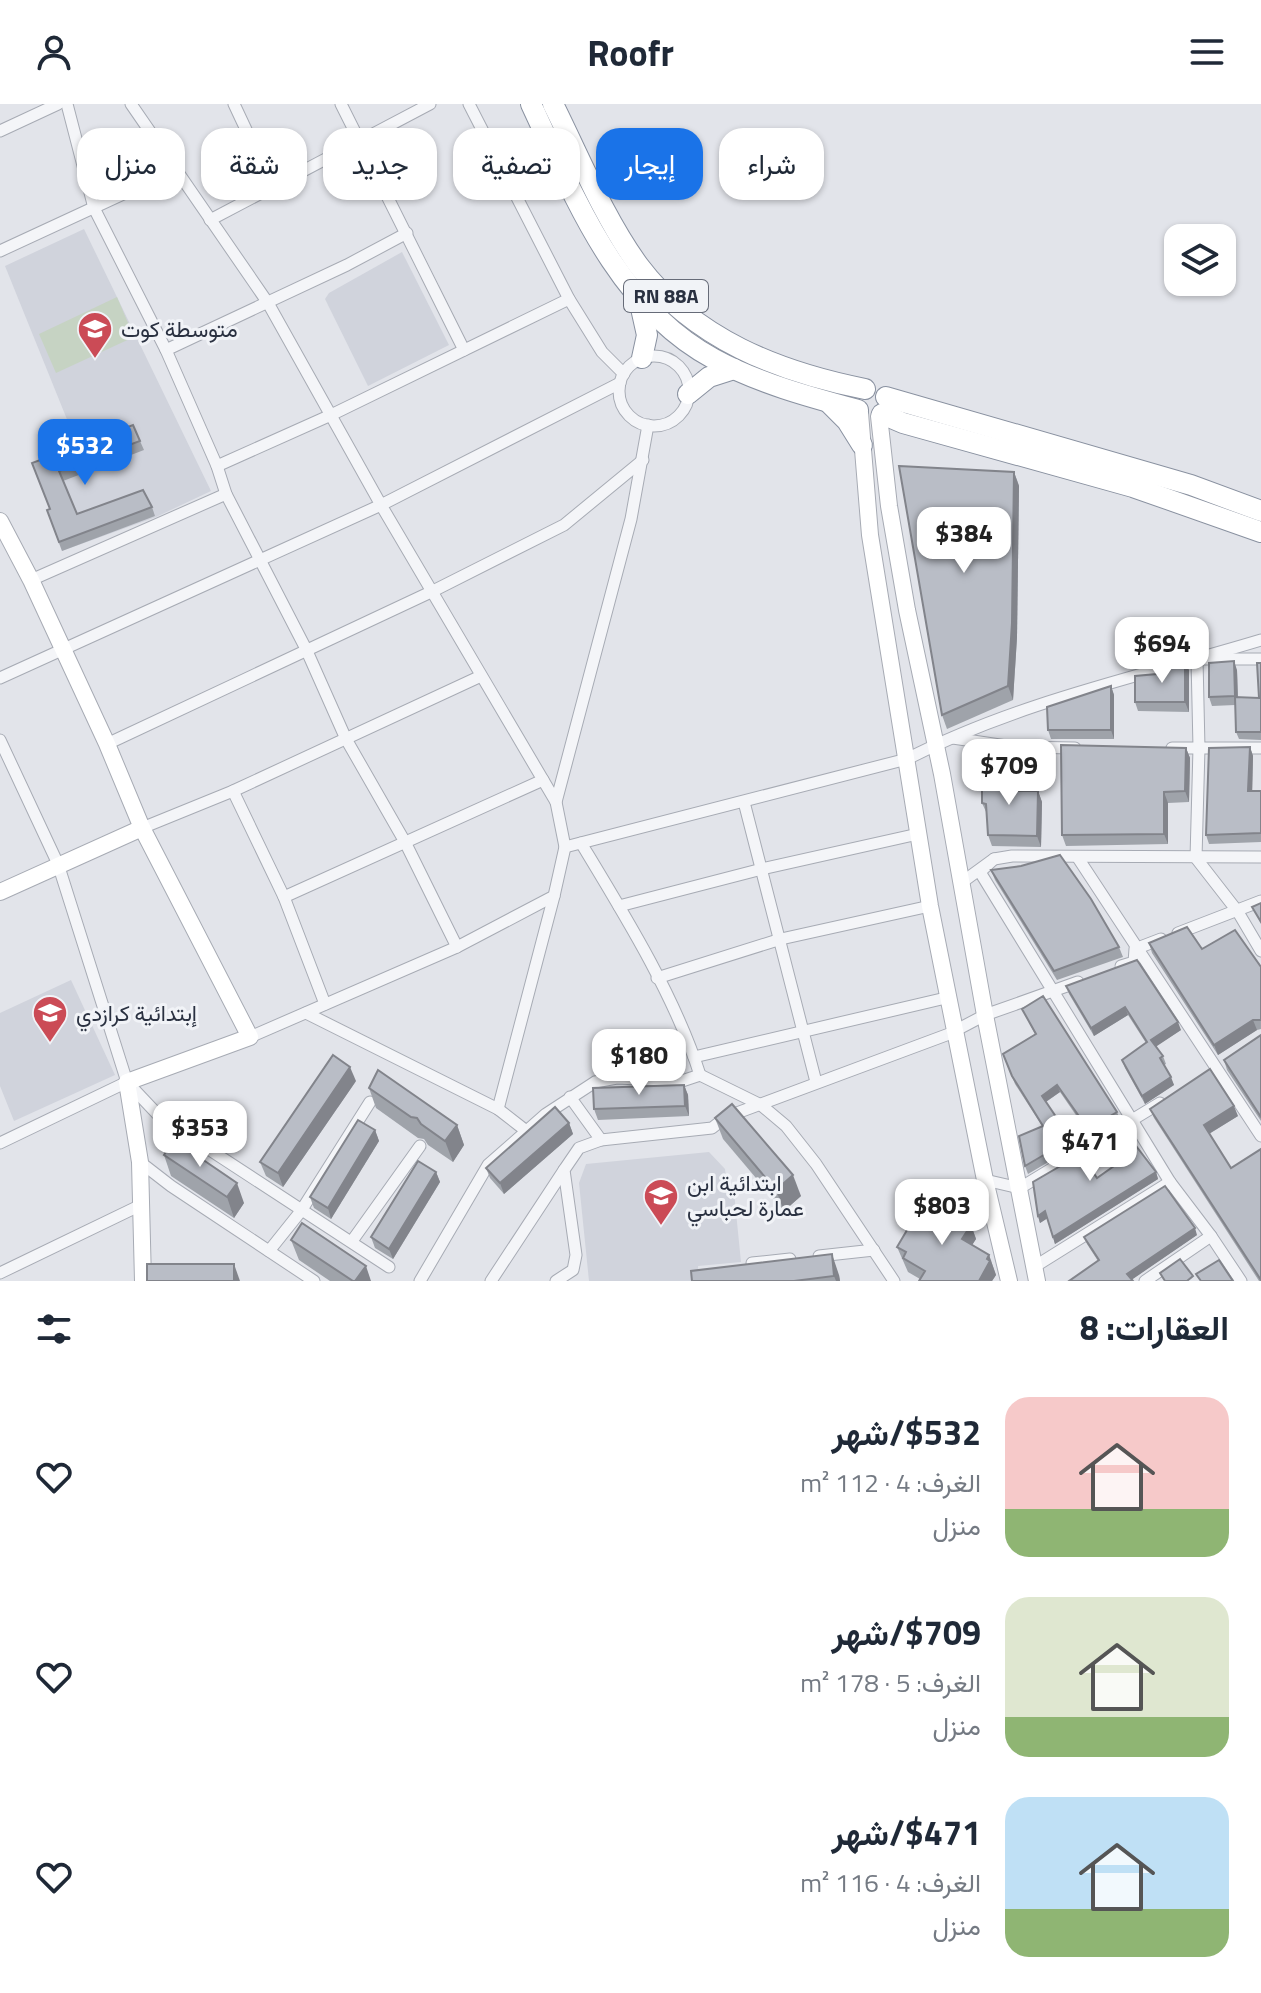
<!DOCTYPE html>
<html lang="ar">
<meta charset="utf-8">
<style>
body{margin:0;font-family:"Titillium Web",Vazirmatn,sans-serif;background:#f6f6f7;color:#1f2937;direction:rtl;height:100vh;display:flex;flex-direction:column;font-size:30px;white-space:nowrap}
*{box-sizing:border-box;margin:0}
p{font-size:26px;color:#747a83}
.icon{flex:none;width:44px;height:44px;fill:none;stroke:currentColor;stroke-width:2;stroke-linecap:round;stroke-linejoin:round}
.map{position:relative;height:1177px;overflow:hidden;direction:ltr}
.sheet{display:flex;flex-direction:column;background:#fff;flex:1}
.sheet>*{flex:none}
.guide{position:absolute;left:24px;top:24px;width:800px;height:72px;direction:rtl;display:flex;gap:16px}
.fabs{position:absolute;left:1164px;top:120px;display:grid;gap:16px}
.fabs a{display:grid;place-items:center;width:72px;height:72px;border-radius:16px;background:#fff;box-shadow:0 2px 6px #0004;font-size:40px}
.price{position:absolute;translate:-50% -68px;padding:0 18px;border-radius:16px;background:#fff;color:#222;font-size:26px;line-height:52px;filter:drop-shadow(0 2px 4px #0008)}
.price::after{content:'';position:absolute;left:50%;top:48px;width:24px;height:18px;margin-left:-12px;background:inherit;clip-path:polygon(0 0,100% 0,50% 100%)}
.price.active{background:#1a73e8;color:#fff}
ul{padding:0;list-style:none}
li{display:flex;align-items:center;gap:24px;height:200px;padding:0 32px}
li span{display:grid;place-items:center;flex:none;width:224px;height:160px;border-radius:24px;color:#555}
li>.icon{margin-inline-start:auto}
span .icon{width:96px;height:96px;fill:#fffc;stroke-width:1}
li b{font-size:34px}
h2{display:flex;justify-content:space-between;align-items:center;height:96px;padding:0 32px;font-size:34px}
.pill{padding:0 28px;border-radius:24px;background:#fff;box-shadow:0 2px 6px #0004;font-size:28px;line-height:72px}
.pill.active{background:#1a73e8;color:#fff}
header{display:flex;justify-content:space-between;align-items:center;height:104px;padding:0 32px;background:#fff;font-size:36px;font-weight:700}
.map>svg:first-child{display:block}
.built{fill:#d0d3dc}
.green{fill:#c6d3c3}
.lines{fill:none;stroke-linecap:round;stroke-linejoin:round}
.street-casing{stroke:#a7abb4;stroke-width:13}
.secondary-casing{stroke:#a7abb4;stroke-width:18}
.highway-casing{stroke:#8991a0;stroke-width:22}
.street{stroke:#f4f5f8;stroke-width:11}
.secondary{stroke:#fff;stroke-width:16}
.highway{stroke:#fff;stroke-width:20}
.wall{fill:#9fa3aa}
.shaded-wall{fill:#82848b}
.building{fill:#b9bdc6;stroke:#82848b;stroke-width:2}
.labels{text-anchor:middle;stroke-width:6;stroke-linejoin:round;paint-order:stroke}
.shield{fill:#f1f3f7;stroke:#666b78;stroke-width:2}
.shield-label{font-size:20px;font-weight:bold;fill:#2a3141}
.poi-label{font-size:22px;fill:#2a3141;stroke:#f1f3f7;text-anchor:start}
</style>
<header><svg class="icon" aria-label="menu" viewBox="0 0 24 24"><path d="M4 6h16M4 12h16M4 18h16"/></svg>Roofr<svg class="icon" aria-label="person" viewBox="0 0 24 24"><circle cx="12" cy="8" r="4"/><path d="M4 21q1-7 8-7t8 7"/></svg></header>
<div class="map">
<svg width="1261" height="1177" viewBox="0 0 1261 1177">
<rect width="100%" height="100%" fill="#e2e4ea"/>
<g class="built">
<polygon points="84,125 211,387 156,413 62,447 50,416 53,414 35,369 81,350 5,162"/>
<polygon points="402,148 449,241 368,282 325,195 329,189"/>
<polygon points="71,876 115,971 14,1017 0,982 0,909"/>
<polygon points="709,1048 725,1065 728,1088 734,1088 741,1158 698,1162 699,1177 589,1177 579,1079 586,1060"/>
</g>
<polygon class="green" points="117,193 134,233 56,269 39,230"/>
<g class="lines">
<defs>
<g id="street">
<polyline points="67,0 94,104 166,246 217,362 226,390 306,545 346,635 405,738 457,843"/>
<polyline points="131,0 268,199 381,401 556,698"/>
<polyline points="234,0 272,81"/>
<polyline points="341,0 464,246"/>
<polyline points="469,0 569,195 602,248 624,270"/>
<polyline points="0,27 58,0"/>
<polyline points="210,116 430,0"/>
<polyline points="0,147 175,66"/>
<polyline points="166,246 347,161 407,129"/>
<circle cx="654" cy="287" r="35"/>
<polyline points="217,362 331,311 569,195"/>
<polyline points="31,476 226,390"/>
<polyline points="1261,555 1197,555 1199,644 1196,754 1238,808 1261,847"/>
<polyline points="0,574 381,401 620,279"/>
<polyline points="953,634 1013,643 1075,644"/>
<polyline points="0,636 58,760 127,978 161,1014 389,1163"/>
<polyline points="107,640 433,487 564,421 643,356"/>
<polyline points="1172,644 1261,644"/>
<polyline points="233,687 284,793 325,900"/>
<polyline points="744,698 816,978"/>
<polyline points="142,724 233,687 481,572"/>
<path d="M581,739C624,810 675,892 700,971"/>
<path d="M565,743L907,655C1018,598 1142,572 1261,536"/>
<polyline points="1078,754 1261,1032"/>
<polyline points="994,755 1012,752 1261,753"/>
<polyline points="961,779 994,755 980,768 1170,1078 1211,1132 1241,1177"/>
<polyline points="284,793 543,676"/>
<polyline points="619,802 762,765 918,730"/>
<polyline points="1178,829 1261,797"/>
<polyline points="1121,862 1134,858 1135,845 1161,835"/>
<polyline points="657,874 781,835 930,802"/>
<polyline points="306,909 498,1005 554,792"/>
<polyline points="250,933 457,843 554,792 565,743 556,698 631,415 648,321"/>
<polyline points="694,953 950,893"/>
<polyline points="570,993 601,1036"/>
<polyline points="498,1005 525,1026"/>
<polyline points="0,1039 127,978"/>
<polyline points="140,1058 171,1082 314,1177"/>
<polyline points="985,1076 1020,1084 1160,999"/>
<polyline points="352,1137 420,1042"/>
<polyline points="269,1147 301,1107 370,998"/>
<polyline points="819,1152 874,1146"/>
<polyline points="752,1159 790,1155"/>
<polyline points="1034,1163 1170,1078"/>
<polyline points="0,1169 143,1100"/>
<polyline points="420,1177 488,1061 546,1010 595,978 617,974 682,977 700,971 761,1001 786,1022 816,1060 894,1177"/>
<polyline points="491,1177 564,1066"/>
<polyline points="556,1177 573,1166 576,1151 564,1066 579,1044 601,1036 712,1024 726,1013 949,930 985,911 1078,878"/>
<polyline points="1145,1177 1211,1132"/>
</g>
<g id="secondary">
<polyline points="860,309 870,431 930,802 985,1076 1009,1177"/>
<polyline points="879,312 889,402 907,506 942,670 985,911 1037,1177"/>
<polyline points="0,417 31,476 107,640 142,724 250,933 127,978 140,1058 143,1177"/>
<polyline points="0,788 142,724"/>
</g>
<g id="highway">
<path d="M531,0C575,94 617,203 714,255C758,279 810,293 858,306"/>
<path d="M553,0C580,54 604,114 639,162C694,235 779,268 865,285"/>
<polyline points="639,195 647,231 642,254"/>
<polyline points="688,290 709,273 734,265"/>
<polyline points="886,293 1191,381 1261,407"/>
<polyline points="830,300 847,317 862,341"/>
<polyline points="882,310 903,319 1133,383 1261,428"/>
</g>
</defs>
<use href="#street" class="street-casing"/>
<use href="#secondary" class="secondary-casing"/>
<use href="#highway" class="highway-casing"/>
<use href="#street" class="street"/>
<use href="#secondary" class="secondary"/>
<use href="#highway" class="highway"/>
</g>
<g class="wall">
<polygon points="140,337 144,346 63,377 77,410 152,403 155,412 62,447 47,406 50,405 32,359"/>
<polygon points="1014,368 1019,382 1017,533 1013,596 947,625 942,611"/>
<polygon points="1261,559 1261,636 1239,635 1236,628 1235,601 1212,602 1209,593 1237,566 1238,593 1259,594"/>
<polygon points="1189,566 1189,608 1138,607 1135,598"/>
<polygon points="1111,582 1114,591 1114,635 1051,635 1048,626"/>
<polygon points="1250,643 1253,652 1252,687 1261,687 1261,738 1209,740 1206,731"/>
<polygon points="1186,644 1190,654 1189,698 1168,699 1168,740 1066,742 1062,731"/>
<polygon points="1013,670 1017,680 1017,687 1038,687 1042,698 1041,743 992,742 988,731 987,710 982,699"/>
<polygon points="991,766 1119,843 1123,853 1057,876 995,776"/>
<polygon points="1149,839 1202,845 1261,863 1261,925 1257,926 1218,951 1152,849"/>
<polygon points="1066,882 1181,926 1156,942 1163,952 1166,960 1164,961 1174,981 1145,1000 1125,964 1122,956 1146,939 1128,911 1094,932 1069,890"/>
<polygon points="1022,905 1117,1008 1120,1016 1091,1033 1060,988 1046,998 1071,1035 1074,1043 1028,1070 1025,1062 1042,1022 1015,980 1003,950 1035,930"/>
<polygon points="1261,931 1261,1017 1227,966 1224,956"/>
<polygon points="356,977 283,1083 266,1072 260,1058"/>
<polygon points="684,981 688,991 689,1012 598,1016 594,1005"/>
<polygon points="369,984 457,1021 464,1041 453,1058 428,1041 424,1035 418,1034 376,1004"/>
<polygon points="1150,1005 1238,1012 1209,1030 1231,1064 1261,1177 1259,1177 1154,1014"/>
<polygon points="715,1014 801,1092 784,1107 723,1035"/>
<polygon points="569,1019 573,1030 504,1090 490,1074 486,1064"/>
<polygon points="375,1026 379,1037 331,1115 314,1104 310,1093"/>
<polygon points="1099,1039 1156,1068 1158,1075 1055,1140 1047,1114 1040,1119 1038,1112 1113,1063 1101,1046"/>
<polygon points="164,1051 244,1099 234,1114 171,1072"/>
<polygon points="436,1068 440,1078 393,1155 375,1144 371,1133"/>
<polygon points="971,1121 976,1135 972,1141 989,1151 996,1171 992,1177 919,1177 920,1175 908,1168 897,1143"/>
<polygon points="1197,1131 1132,1175 1098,1157 1087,1140 1084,1133"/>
<polygon points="291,1136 371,1177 330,1177 299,1156"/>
<polygon points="839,1171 840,1177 692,1177"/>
</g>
<g class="shaded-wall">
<polygon points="1014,368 1019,382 1017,533 1013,596 1008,582"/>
<polygon points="1185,557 1189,566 1189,608 1185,598"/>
<polygon points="1234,557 1237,566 1238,601 1235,592"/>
<polygon points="1111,582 1114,591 1114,635 1111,626"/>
<polygon points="1250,643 1253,652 1252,696 1248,687"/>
<polygon points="1186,644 1190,654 1189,698 1185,687"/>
<polygon points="1013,670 1017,680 1017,698 1014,687"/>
<polygon points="1038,687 1042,698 1041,743 1037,732"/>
<polygon points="1164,688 1168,699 1168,740 1164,730"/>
<polygon points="1125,903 1128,911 1094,932 1091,924"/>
<polygon points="1253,916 1257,926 1218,951 1214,941"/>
<polygon points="1178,918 1181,926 1154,944 1151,936"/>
<polygon points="350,963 356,977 283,1083 278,1069"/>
<polygon points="1171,973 1174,981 1145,1000 1142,992"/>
<polygon points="684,981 688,991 689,1012 685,1002"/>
<polygon points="1057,981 1060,988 1044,999 1042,992"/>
<polygon points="1234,1002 1238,1012 1207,1031 1204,1021"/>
<polygon points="569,1019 573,1030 504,1090 500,1079"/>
<polygon points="457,1021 464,1041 453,1058 445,1037"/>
<polygon points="375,1026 379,1037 331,1115 328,1104"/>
<polygon points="436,1068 440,1078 393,1155 389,1145"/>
<polygon points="1156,1068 1158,1075 1055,1140 1053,1133"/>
<polygon points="793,1071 801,1092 784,1107 776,1086"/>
<polygon points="237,1079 244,1099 234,1114 227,1093"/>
<polygon points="1045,1107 1048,1114 1040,1119 1038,1112"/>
<polygon points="971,1121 976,1135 967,1149 962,1135"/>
<polygon points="1195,1124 1197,1131 1130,1177 1127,1170"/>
<polygon points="832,1150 839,1171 840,1177 836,1177 834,1172"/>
<polygon points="989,1151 996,1171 992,1177 979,1177"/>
<polygon points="234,1160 240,1177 234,1177"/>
<polygon points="366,1162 371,1177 355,1177"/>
</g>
<g class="building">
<polygon points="133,321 140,337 59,367 77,410 143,386 152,403 59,438 47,406 50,405 32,359"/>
<polygon points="899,362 1014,368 1012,519 1008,582 942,611"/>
<polygon points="1185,557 1185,598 1135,598 1135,572 1157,570 1158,564"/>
<polygon points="1234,557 1235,592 1209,593 1209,559"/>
<polygon points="1257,559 1261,559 1261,628 1236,628 1235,593 1259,594"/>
<polygon points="1111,582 1111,626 1048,626 1047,603"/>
<polygon points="1061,641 1186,644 1185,687 1164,688 1164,730 1062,731"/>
<polygon points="1250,643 1248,687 1261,687 1261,729 1206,731 1209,644"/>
<polygon points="1013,670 1014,687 1038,687 1037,732 988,731 986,700 982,699 982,672"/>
<polygon points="1060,751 1091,795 1119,843 1054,867 991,766 1021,762"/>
<polygon points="1261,799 1261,818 1252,803"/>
<polygon points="1187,823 1202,845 1235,826 1261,863 1261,916 1253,916 1214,941 1149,839"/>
<polygon points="1137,856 1178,918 1151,936 1163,952 1160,954 1171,973 1142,992 1122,956 1147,938 1125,903 1091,924 1066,882"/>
<polygon points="1043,892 1117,1008 1088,1025 1057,981 1042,992 1071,1035 1025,1062 1019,1032 1043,1022 1012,972 1003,950 1036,930 1022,905"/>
<polygon points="1261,931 1261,1013 1224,956"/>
<polygon points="333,951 350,963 278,1069 260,1058"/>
<polygon points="1210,965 1234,1002 1204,1021 1231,1064 1261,1045 1261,1176 1150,1005"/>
<polygon points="378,966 457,1021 445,1037 421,1020 417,1014 411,1013 369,984"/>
<polygon points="684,981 685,1002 594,1005 593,984"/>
<polygon points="732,1000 793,1071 776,1086 715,1014"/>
<polygon points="555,1003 569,1019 500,1079 486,1064"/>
<polygon points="358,1016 375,1026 328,1104 310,1093"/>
<polygon points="1123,1025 1156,1068 1053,1133 1045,1107 1038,1112 1033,1078 1081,1050 1097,1074 1114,1062 1099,1039"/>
<polygon points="174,1036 237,1079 227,1093 164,1051"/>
<polygon points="418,1057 436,1068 389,1145 371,1133"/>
<polygon points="1165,1082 1195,1124 1127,1170 1133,1177 1069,1177 1099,1156 1084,1133"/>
<polygon points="926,1094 971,1121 962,1135 989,1151 987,1155 990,1157 979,1177 919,1177 925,1167 903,1154 906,1148 897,1143"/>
<polygon points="302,1119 366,1162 355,1177 353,1177 291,1136"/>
<polygon points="832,1150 834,1172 794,1177 692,1177 691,1167"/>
<polygon points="1180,1155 1193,1172 1187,1177 1165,1177 1160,1169"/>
<polygon points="1219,1156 1233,1177 1201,1177 1196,1170"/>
<rect x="147" y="1160" width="87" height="17"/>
</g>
<defs>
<symbol id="school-pin" viewBox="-11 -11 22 30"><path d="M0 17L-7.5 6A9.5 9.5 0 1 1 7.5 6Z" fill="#cb4b56" stroke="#f1f3f7"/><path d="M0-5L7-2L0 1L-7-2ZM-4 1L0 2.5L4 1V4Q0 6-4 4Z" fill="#fff"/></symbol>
</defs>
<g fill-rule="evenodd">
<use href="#school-pin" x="75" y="205" width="40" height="54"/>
<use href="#school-pin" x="30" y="889" width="40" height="54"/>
<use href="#school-pin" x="641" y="1072" width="40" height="54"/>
</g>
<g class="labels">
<rect class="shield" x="624" y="176" width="84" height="32" rx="6"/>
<g class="shield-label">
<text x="666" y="199">RN 88A</text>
</g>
<g class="poi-label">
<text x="121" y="233">متوسطة كوت</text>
<text x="76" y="917">إبتدائية كرازدي</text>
<text x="687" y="1087">ابتدائية ابن<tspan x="687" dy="25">عمارة لحباسي</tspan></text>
</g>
</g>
</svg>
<div class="fabs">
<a><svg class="icon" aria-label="layers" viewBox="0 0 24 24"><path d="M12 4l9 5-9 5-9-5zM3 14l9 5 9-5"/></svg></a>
</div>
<b class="price active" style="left:85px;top:383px">$532</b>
<b class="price" style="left:964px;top:471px">$384</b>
<b class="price" style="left:1162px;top:581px">$694</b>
<b class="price" style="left:1009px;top:703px">$709</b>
<b class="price" style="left:639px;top:993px">$180</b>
<b class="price" style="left:200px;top:1065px">$353</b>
<b class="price" style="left:1090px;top:1079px">$471</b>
<b class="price" style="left:942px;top:1143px">$803</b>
<div class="guide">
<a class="pill">شراء</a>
<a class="pill active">إيجار</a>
<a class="pill">تصفية</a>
<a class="pill">جديد</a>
<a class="pill">شقة</a>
<a class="pill">منزل</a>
</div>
</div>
<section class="sheet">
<h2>العقارات: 8<svg class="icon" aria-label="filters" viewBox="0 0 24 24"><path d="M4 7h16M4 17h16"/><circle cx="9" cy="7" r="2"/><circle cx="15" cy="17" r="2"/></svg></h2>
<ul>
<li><span style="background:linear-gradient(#f6c9c9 70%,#8fb573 0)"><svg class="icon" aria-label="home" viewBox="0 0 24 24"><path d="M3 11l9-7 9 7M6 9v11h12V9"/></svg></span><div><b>$532/شهر</b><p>الغرف: 4 · 112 m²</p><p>منزل</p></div><svg class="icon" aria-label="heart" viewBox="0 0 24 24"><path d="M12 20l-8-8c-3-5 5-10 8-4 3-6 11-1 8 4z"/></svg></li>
<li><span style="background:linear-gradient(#dfe7d0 75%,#8fb573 0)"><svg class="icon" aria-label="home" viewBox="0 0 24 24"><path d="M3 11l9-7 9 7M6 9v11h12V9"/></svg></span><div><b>$709/شهر</b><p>الغرف: 5 · 178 m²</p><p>منزل</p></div><svg class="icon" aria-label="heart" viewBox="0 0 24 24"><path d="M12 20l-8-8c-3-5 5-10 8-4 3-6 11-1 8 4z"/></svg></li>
<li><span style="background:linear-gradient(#bfe0f5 70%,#8fb573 0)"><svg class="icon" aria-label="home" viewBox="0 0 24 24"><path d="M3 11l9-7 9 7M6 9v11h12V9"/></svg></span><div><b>$471/شهر</b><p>الغرف: 4 · 116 m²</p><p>منزل</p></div><svg class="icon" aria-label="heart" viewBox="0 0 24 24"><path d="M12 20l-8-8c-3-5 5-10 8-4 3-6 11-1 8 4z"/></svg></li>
</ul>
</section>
